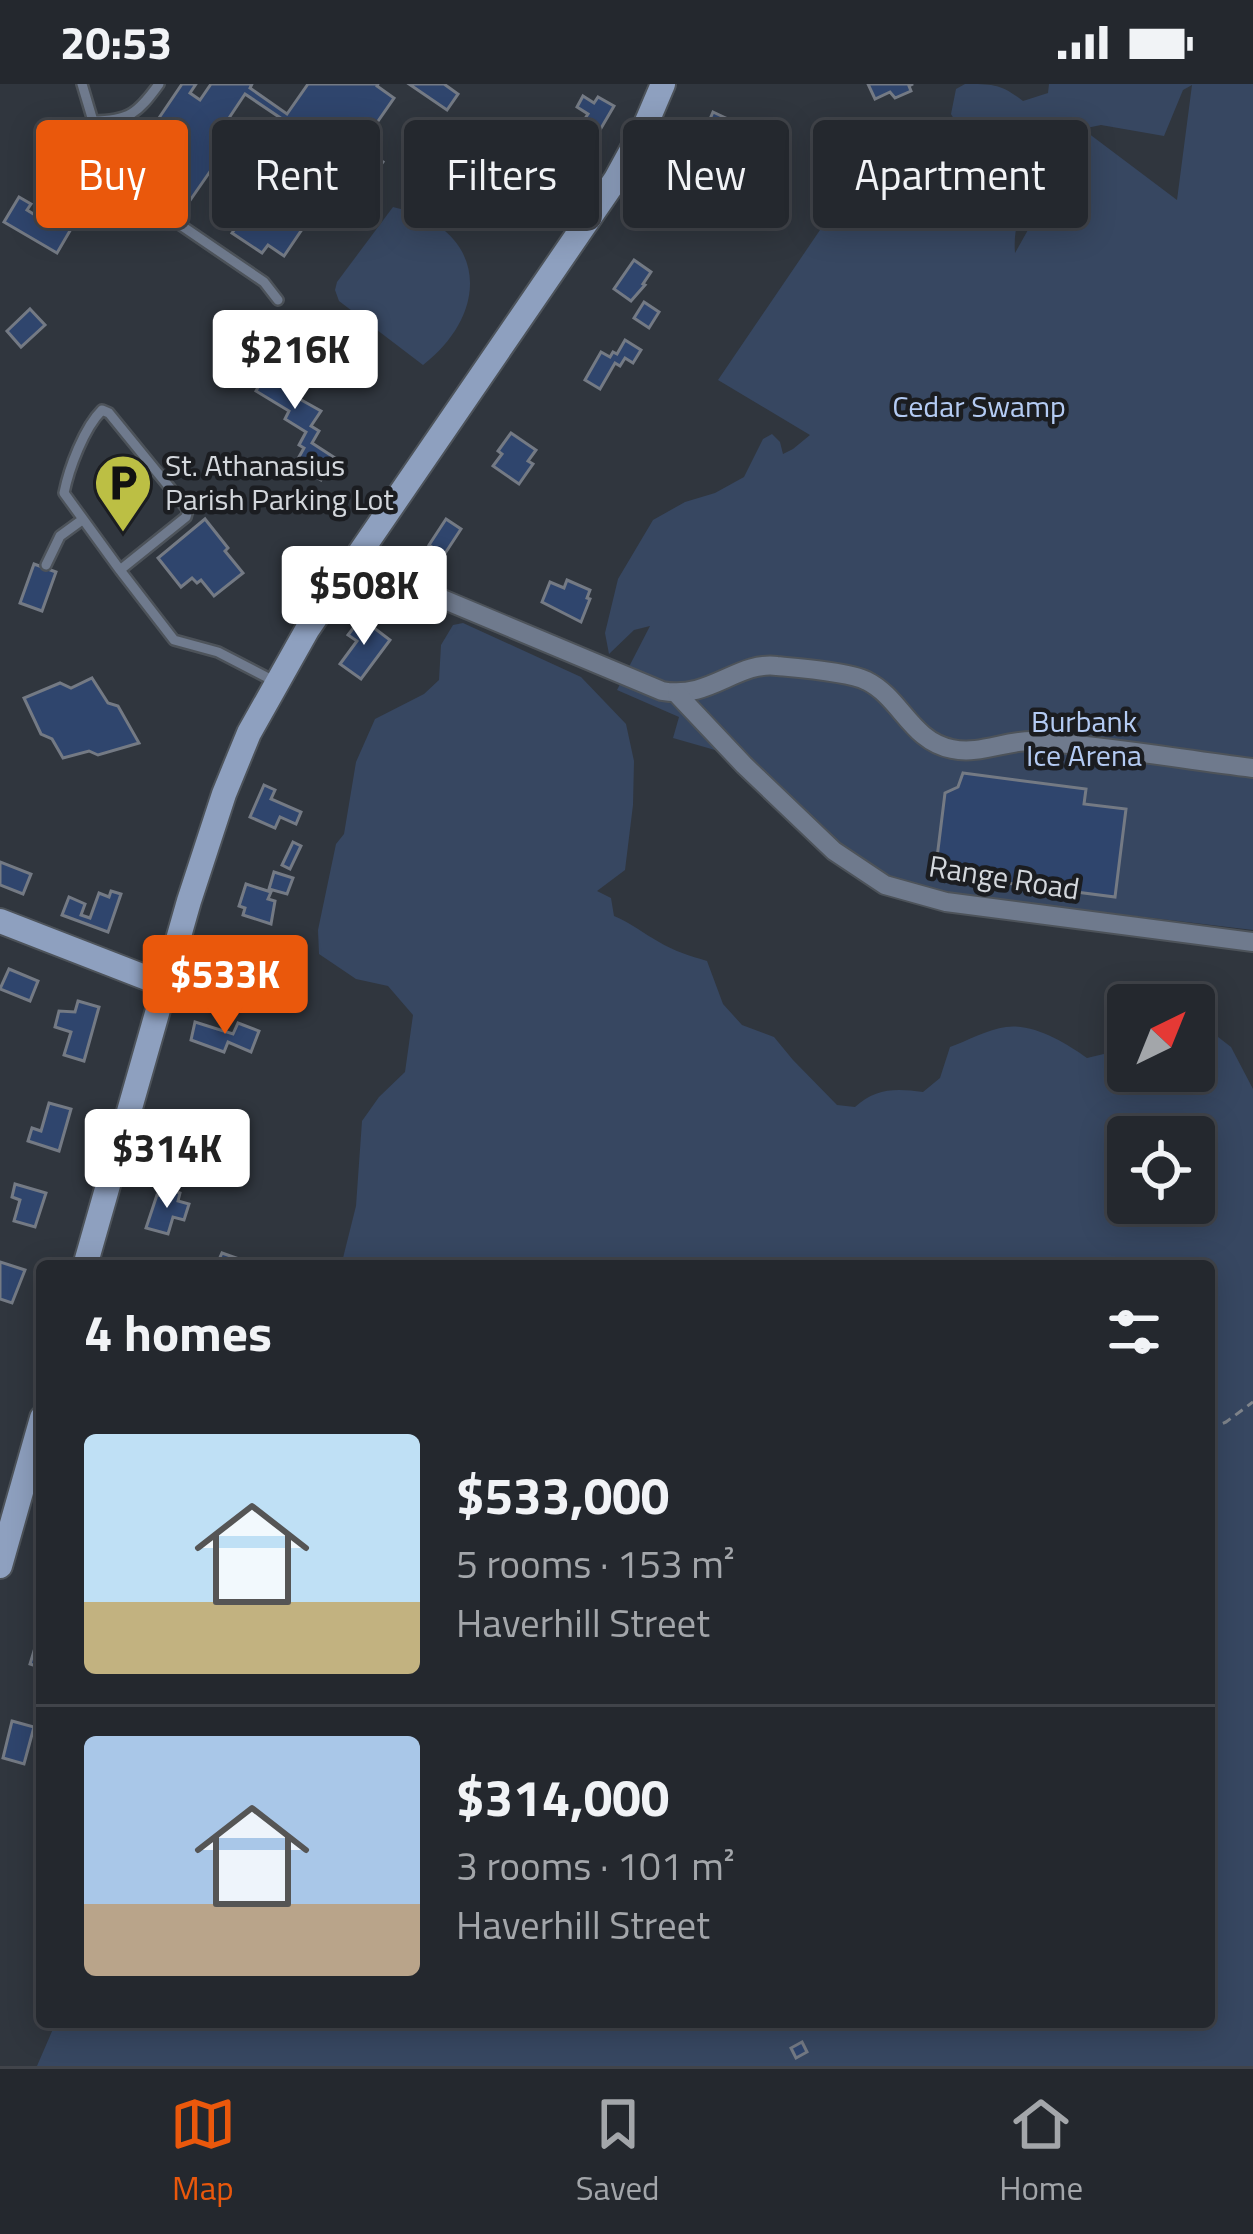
<!DOCTYPE html>
<meta charset="utf-8">
<style>
body{margin:0;font-family:"Titillium Web",sans-serif;background:#30343a;color:#f1f3f6;height:100vh;display:flex;flex-direction:column;font-size:45px;white-space:nowrap}
*{box-sizing:border-box;margin:0}
p{font-size:39px;color:#a3a6aa}
.icon{flex:none;width:66px;height:66px;fill:none;stroke:currentColor;stroke-width:2;stroke-linecap:round;stroke-linejoin:round}
.map{position:relative;flex:1;overflow:hidden}
.details{position:absolute;left:36px;top:1176px;width:1179px;height:768px;display:flex;flex-direction:column;background:#24282e;border-radius:12px;box-shadow:0 6px 30px #0003,0 0 0 3px #41444a}
.details>*{flex:none}
.top-card{position:absolute;left:36px;top:36px;width:1182px;height:108px;display:flex;gap:24px}
.needle{width:78px;rotate:43deg}
.fabs{position:absolute;left:1107px;top:900px;display:grid;gap:24px}
.fabs a{display:grid;place-items:center;width:108px;height:108px;border-radius:12px;background:#24282e;box-shadow:0 6px 30px #0003,0 0 0 3px #41444a;font-size:60px}
.price{position:absolute;translate:-50% -102px;padding:0 27px;border-radius:12px;background:#fff;color:#222;font-size:39px;line-height:78px;filter:drop-shadow(0 3px 6px #0008)}
.price::after{content:'';position:absolute;left:50%;top:72px;width:36px;height:27px;margin-left:-18px;background:inherit;clip-path:polygon(0 0,100% 0,50% 100%)}
.price.current{background:#ea580c;color:#fff}
ul{padding:0;list-style:none}
li{display:flex;align-items:center;gap:36px;height:300px;padding:0 48px}
li+li{border-top:3px solid #41444a}
li span{display:grid;place-items:center;flex:none;width:336px;height:240px;border-radius:12px;color:#555}
li>.icon{margin-inline-start:auto}
span .icon{width:144px;height:144px;fill:#fffc;stroke-width:1}
li b{font-size:51px}
h2{display:flex;justify-content:space-between;align-items:center;height:144px;padding:0 48px;font-size:51px}
.chip{padding:0 42px;border-radius:12px;background:#24282e;box-shadow:0 6px 30px #0003,0 0 0 3px #41444a;font-size:42px;line-height:108px}
.chip.current{background:#ea580c;color:#fff}
.status{display:flex;justify-content:space-between;align-items:center;height:84px;padding:0 60px;background:#24282e;direction:ltr}
.status svg{height:33px;fill:currentColor}
.dock{display:flex;justify-content:space-around;align-items:center;height:168px;border-top:3px solid #41444a;background:#24282e;font-size:33px;color:#a3a6aa}
.dock a{display:grid;justify-items:center;gap:6px}
.dock .current{color:#ea580c}
.map>svg:first-child{display:block}
.green{fill:#374761;fill-rule:evenodd}
.building{fill:#2f456d;stroke:#747a84;stroke-width:3;fill-rule:evenodd}
.lines{fill:none;stroke-linecap:round;stroke-linejoin:round}
.lane-casing{stroke:#4d535a;stroke-width:14}
.street-casing{stroke:#4d535a;stroke-width:22}
.secondary-casing{stroke:#4d535a;stroke-width:28}
.path{stroke:#7f848b;stroke-width:3;stroke-dasharray:9 6;stroke-linecap:butt}
.lane{stroke:#6f7a8d;stroke-width:9}
.street{stroke:#6f7a8d;stroke-width:18}
.secondary{stroke:#8ea0bf;stroke-width:24}
.labels{text-anchor:middle;stroke-width:9;stroke-linejoin:round;paint-order:stroke}
.park-label{font-size:30px;fill:#b4cbf3;stroke:#1b1d21}
.poi-label{font-size:30px;fill:#d3d7dc;stroke:#1b1d21;text-anchor:start}
.street-label{font-size:30px;fill:#d3d7dc;stroke:#1b1d21}
</style>
<div class="status"><b>20:53</b><svg viewBox="0 0 49 12"><path d="M0 12V9h3v3zM5 12V6h3v6zM10 12V3h3v9zM15 12V0h3v12zM26 1h20v11H26zM47 4h2v5h-2z"/></svg></div>
<div class="map">
<svg width="1253" height="1982" viewBox="0 0 1253 1982">
<rect width="100%" height="100%" fill="#30363e"/>
<g class="green">
<path d="M965,0C993,0 1001,0 1023,17L1048,9L1049,0H1253V846L918,806L858,779L743,674L673,654L679,633L617,606L650,542L634,546L609,570L605,549L618,495L653,436L685,418L715,409L744,393L763,355L772,350L780,358L783,370L793,365L810,351L718,296L854,96L892,122L919,107C942,117 959,121 981,107L986,84L976,73L951,30L956,5ZM1192,1L1177,116L1084,46L1015,169C1012,128 1031,114 1052,84C1059,73 1062,60 1067,48L1101,41L1164,52L1183,6Z"/>
<polygon points="446,36 458,44 457,51 466,57 467,63 445,94 437,97 416,84 415,79"/>
<polygon points="506,61 526,90 511,103 505,100 488,77 498,66"/>
<path d="M393,123C485,143 494,225 423,281L339,217L335,206L337,198Z"/>
<path d="M463,539L581,593L626,640L634,677L633,721L625,786L597,807L611,814L614,832C631,839 643,849 659,858C674,867 690,872 707,877L723,920L742,941L774,953L793,976L837,1021L855,1023C875,1004 896,1004 923,1008L940,994L950,963C967,957 988,945 1006,943C1033,939 1066,959 1087,974L1108,969L1128,955V987H1194V948L1209,946L1231,963L1253,1005V1982H37L56,1938H1209V1182H341L356,1122L362,1037L379,1013L405,988L413,931L388,902L356,895L319,870L318,846L336,760L344,750L356,678L375,635L424,610L439,596L441,561L453,541ZM1128,1053H1194V1119H1128Z"/>
</g>
<g class="building">
<path d="M182,0H196L190,9L200,16L211,0H252L250,4L287,30L308,0H378L377,2L394,14L367,53L356,45L349,55L383,78L371,95L376,98L356,126L353,124L341,141L306,117L299,127L309,135L284,172L268,161L262,169L232,149L237,142L220,130L262,68L236,50L182,128L123,87ZM245,10L282,35L263,62L227,37Z"/>
<polygon points="409,0 444,0 458,10 447,26"/>
<polygon points="868,0 913,0 909,2 911,7 895,14 890,8 875,15"/>
<polygon points="583,12 594,19 598,13 614,22 600,46 584,36 588,30 577,23"/>
<polygon points="713,28 732,37 726,50 736,54 729,69 718,65 716,69 699,61"/>
<polygon points="680,106 697,116 691,128 697,131 692,140 685,137 681,145 663,136"/>
<polygon points="19,113 31,120 27,126 53,142 57,136 71,145 57,169 4,138"/>
<polygon points="634,176 651,188 643,200 645,201 631,217 614,205"/>
<polygon points="644,218 659,228 649,244 634,234"/>
<polygon points="30,225 45,241 21,263 7,247"/>
<polygon points="625,256 641,266 633,279 625,274 620,282 615,279 600,305 585,296 601,268 610,273 613,268 617,270"/>
<polygon points="271,273 307,295 296,313 321,327 311,342 319,347 312,359 335,374 321,396 295,380 304,364 299,361 306,348 285,335 289,327 256,307 261,298 257,296 259,292 254,289 261,277 266,281"/>
<polygon points="511,349 536,366 528,377 533,380 519,400 493,382 502,370 498,367"/>
<polygon points="205,435 228,464 225,467 243,489 214,512 201,496 197,499 192,494 181,503 158,474"/>
<polygon points="446,435 461,445 444,471 429,461"/>
<polygon points="34,480 56,488 42,527 20,519"/>
<polygon points="567,496 590,506 587,514 590,515 581,538 542,518 550,498 564,504"/>
<polygon points="361,534 390,556 361,595 340,580 357,557 348,551"/>
<polygon points="92,594 108,619 118,622 139,659 98,671 89,667 63,674 52,655 41,650 24,614 60,599 71,604"/>
<polygon points="963,689 1086,705 1084,720 1126,725 1115,813 935,790 945,709 958,703"/>
<polygon points="264,701 275,706 271,715 301,728 296,740 280,733 275,744 250,733"/>
<polygon points="293,758 301,762 290,785 282,781"/>
<polygon points="0,778 31,790 23,810 0,801"/>
<polygon points="274,788 293,794 287,810 269,805"/>
<polygon points="246,800 271,808 268,815 275,817 271,840 243,831 245,824 239,822"/>
<polygon points="111,807 121,810 108,848 62,831 69,813 85,820 81,831 90,834 99,809 109,813"/>
<polygon points="234,854 257,860 252,886 247,884 239,909 219,903"/>
<polygon points="9,885 38,897 30,917 0,905"/>
<polygon points="78,917 99,923 84,977 64,971 71,948 55,943 59,927 75,928"/>
<polygon points="195,938 233,950 238,939 259,947 251,968 228,958 224,968 191,956"/>
<polygon points="49,1019 71,1025 59,1067 28,1057 32,1044 41,1047"/>
<polygon points="181,1040 201,1046 196,1062 203,1064 199,1077 192,1075 191,1080 171,1074"/>
<polygon points="15,1100 46,1109 35,1143 14,1137 20,1116 12,1113"/>
<polygon points="165,1104 180,1109 178,1117 189,1120 184,1136 173,1133 168,1150 146,1144 157,1111 163,1112"/>
<polygon points="222,1169 239,1175 237,1182 218,1178"/>
<polygon points="0,1178 25,1186 12,1219 0,1215"/>
<polygon points="42,1554 42,1584 30,1580 37,1557 41,1558"/>
<polygon points="12,1637 34,1643 24,1680 3,1674"/>
<polygon points="802,1958 807,1968 796,1974 791,1964"/>
</g>
<g class="lines">
<defs>
<g id="lane">
<polyline points="82,0 93,37 97,84 264,198 278,216"/>
<path d="M93,37C129,37 138,29 159,0"/>
<polyline points="46,481 60,452 82,436"/>
<path d="M120,486L64,409C69,384 84,344 102,326L109,329L188,426L186,433L120,486L174,556L218,568L276,598"/>
</g>
<g id="street">
<path d="M354,478L662,607C710,616 737,577 777,582C798,584 850,588 867,597C901,614 911,657 952,665C980,671 1006,656 1034,657C1107,662 1180,675 1253,684"/>
<polyline points="677,610 744,681 834,767 885,801 946,818 1253,858"/>
</g>
<g id="secondary">
<polyline points="0,837 165,901"/>
<polyline points="85,1182 189,817 224,710 249,649 307,546 616,95 646,40 663,0"/>
<polyline points="0,1482 42,1334"/>
</g>
</defs>
<use href="#lane" class="lane-casing"/>
<use href="#street" class="street-casing"/>
<use href="#secondary" class="secondary-casing"/>
<polyline class="path" points="1209,1345 1226,1338 1253,1318"/>
<use href="#lane" class="lane"/>
<use href="#street" class="street"/>
<use href="#secondary" class="secondary"/>
</g>
<defs>
<symbol id="parking-pin" viewBox="-11 -11 22 30"><path d="M0 17L-7.5 6A9.5 9.5 0 1 1 7.5 6Z" fill="#bcbf44" stroke="#1b1d21"/><path d="M-3.5-5.5H1a3.5 3.5 0 0 1 0 7H-1V5.5H-3.5ZM-1-3.4V-.6H.8a1.4 1.4 0 0 0 0-2.8Z" fill="#111"/></symbol>
</defs>
<g fill-rule="evenodd">
<use href="#parking-pin" x="90" y="366" width="66" height="90"/>
</g>
<g class="labels">
<g class="park-label">
<text x="979" y="333">Cedar Swamp</text>
<text x="1084" y="648">Burbank<tspan x="1084" dy="34">Ice Arena</tspan></text>
</g>
<g class="poi-label">
<text x="165" y="392">St. Athanasius<tspan x="165" dy="34">Parish Parking Lot</tspan></text>
</g>
<g class="street-label">
<text transform="translate(1004 794) rotate(9)" y="10">Range Road</text>
</g>
</g>
</svg>
<div class="fabs">
<a><svg class="needle" viewBox="-14 -14 28 28"><path d="M0-13l5 13h-10z" fill="#e53935"/><path d="M0 13l5-13h-10z" fill="#a3a6aa"/></svg></a>
<a><svg class="icon" aria-label="locate" viewBox="0 0 24 24"><circle cx="12" cy="12" r="6"/><path d="M12 2v4M12 18v4M2 12h4M18 12h4"/></svg></a>
</div>
<b class="price" style="left:295px;top:328px">$216K</b>
<b class="price" style="left:364px;top:564px">$508K</b>
<b class="price current" style="left:225px;top:953px">$533K</b>
<b class="price" style="left:167px;top:1127px">$314K</b>
<div class="top-card">
<a class="chip current">Buy</a>
<a class="chip">Rent</a>
<a class="chip">Filters</a>
<a class="chip">New</a>
<a class="chip">Apartment</a>
</div>
<section class="details">
<h2>4 homes<svg class="icon" aria-label="filters" viewBox="0 0 24 24"><path d="M4 7h16M4 17h16"/><circle cx="9" cy="7" r="2"/><circle cx="15" cy="17" r="2"/></svg></h2>
<ul>
<li><span style="background:linear-gradient(#bfe0f5 70%,#c2b280 0)"><svg class="icon" aria-label="home" viewBox="0 0 24 24"><path d="M3 11l9-7 9 7M6 9v11h12V9"/></svg></span><div><b>$533,000</b><p>5 rooms · 153 m²</p><p>Haverhill Street</p></div></li>
<li><span style="background:linear-gradient(#a9c7e8 70%,#b9a48a 0)"><svg class="icon" aria-label="home" viewBox="0 0 24 24"><path d="M3 11l9-7 9 7M6 9v11h12V9"/></svg></span><div><b>$314,000</b><p>3 rooms · 101 m²</p><p>Haverhill Street</p></div></li>
</ul>
</section>
</div>
<nav class="dock">
<a class="current"><svg class="icon" aria-label="map" viewBox="0 0 24 24"><path d="M3 6l6-2 6 2 6-2v14l-6 2-6-2-6 2zM9 4v14M15 6v14"/></svg>Map</a>
<a><svg class="icon" aria-label="saved" viewBox="0 0 24 24"><path d="M7 4h10v16l-5-4-5 4z"/></svg>Saved</a>
<a><svg class="icon" aria-label="home" viewBox="0 0 24 24"><path d="M3 11l9-7 9 7M6 9v11h12V9"/></svg>Home</a>
</nav>
